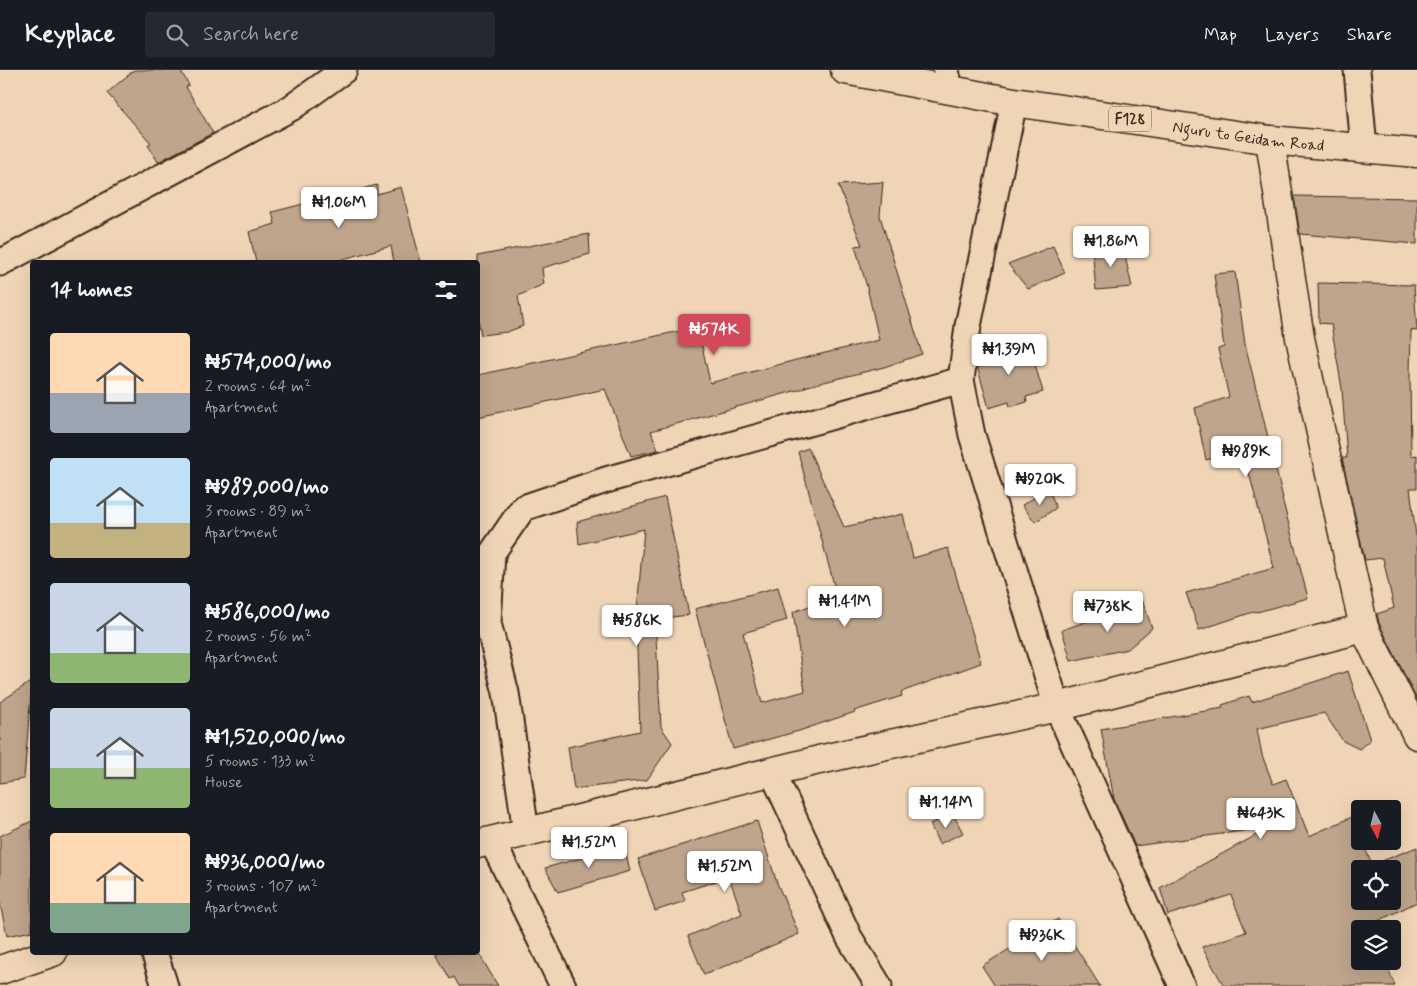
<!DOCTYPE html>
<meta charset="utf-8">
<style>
body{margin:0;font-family:Mynerve,sans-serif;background:#242831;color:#f1f3f6;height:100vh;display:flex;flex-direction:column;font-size:19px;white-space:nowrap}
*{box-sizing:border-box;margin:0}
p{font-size:16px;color:#9ea1a6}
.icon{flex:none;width:28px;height:28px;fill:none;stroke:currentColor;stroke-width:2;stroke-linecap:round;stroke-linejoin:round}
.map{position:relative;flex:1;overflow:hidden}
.drawer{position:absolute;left:30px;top:190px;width:450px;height:695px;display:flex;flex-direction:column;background:#171b24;border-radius:5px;box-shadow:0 5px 20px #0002}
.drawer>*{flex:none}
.needle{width:32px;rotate:173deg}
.buttons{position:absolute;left:1351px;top:730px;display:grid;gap:10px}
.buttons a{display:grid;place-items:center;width:50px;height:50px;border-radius:5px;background:#171b24;box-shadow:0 5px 20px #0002;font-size:25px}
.price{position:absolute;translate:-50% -42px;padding:0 11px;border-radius:5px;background:#fff;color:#222;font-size:16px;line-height:32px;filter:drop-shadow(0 1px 2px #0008)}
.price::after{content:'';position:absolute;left:50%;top:30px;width:15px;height:11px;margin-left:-8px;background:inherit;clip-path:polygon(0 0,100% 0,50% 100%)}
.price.active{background:#d1495b;color:#fff}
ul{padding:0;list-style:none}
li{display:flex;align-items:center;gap:15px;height:125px;padding:0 20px}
li span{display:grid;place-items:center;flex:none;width:140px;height:100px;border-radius:5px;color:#555}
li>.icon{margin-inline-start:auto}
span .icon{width:60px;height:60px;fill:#fffc;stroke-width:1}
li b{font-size:21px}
h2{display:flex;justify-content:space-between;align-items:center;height:60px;padding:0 20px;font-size:21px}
header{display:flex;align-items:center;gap:30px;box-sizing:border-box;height:70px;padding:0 25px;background:#171b24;border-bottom:1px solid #363941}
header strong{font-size:24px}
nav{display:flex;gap:28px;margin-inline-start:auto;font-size:18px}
.search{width:350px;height:45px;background:#242831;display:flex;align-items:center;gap:12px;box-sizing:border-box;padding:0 18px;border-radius:5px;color:#9ea1a6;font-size:19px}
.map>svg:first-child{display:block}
.building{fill:#bea58c;stroke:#3b2a1e;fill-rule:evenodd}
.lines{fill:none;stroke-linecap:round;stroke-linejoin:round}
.minor-casing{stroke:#3b2a1e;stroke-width:29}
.tertiary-casing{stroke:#3b2a1e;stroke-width:31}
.primary-casing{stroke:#3b2a1e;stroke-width:31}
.minor{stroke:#f0d4b6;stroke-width:25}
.tertiary{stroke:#f0d4b6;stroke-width:28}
.primary{stroke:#f0d4b6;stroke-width:28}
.labels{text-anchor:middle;stroke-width:4.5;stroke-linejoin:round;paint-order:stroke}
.shield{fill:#f0d4b6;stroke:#715d4c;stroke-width:1}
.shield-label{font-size:15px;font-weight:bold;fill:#3b2a1e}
.street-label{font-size:16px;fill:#3b2a1e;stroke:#f0d4b6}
</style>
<header>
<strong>Keyplace</strong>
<div class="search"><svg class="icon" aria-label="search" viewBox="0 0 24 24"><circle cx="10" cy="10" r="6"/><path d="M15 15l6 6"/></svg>Search here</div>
<nav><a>Map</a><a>Layers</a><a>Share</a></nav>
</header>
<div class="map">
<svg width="1417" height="916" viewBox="0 0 1417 916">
<rect width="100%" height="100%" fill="#f0d4b6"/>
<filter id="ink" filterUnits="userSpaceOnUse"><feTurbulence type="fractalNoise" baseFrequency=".02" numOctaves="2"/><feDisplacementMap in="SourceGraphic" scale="10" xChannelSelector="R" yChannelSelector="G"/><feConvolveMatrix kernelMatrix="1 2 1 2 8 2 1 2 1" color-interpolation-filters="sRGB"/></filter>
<g filter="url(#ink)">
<g class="building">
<polygon points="134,0 180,0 189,15 186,17 213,63 158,92 148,75 151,73 107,23"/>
<polygon points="883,112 880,146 922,284 884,297 804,317 805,318 651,361 658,380 631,386 605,319 478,347 478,305 698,257 710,313 796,290 879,270 867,217 855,176 862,175 838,115"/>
<polygon points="377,115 377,124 401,117 421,192 394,192 391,176 332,192 256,192 249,162 275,154 272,142"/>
<polygon points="1294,126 1417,128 1417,174 1300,164"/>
<polygon points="589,164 590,184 542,198 544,214 518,226 523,256 507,262 481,265 478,248 478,186"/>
<polygon points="1053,176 1065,203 1028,219 1008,194"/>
<polygon points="1092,177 1123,177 1132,217 1096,220"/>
<polygon points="1235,202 1245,274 1283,428 1282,428 1308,528 1257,542 1256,541 1199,560 1186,523 1274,498 1243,380 1206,390 1195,338 1229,327 1218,279 1224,277 1214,204"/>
<polygon points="1318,213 1414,215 1417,261 1411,260 1410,304 1411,386 1417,385 1417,418 1410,418 1416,466 1417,465 1417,630 1379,553 1377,544 1394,538 1383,488 1365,490 1342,388 1347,388 1342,319 1331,254 1319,253"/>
<polygon points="1009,267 1015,286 1031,281 1043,322 1026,327 1027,332 1010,337 1009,332 989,338 977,296 996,290 990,273"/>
<polygon points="808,378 844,457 903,444 913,488 948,478 981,593 901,622 902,626 854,641 855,642 799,661 733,679 695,539 778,517 787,550 743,563 762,633 805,621 793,542 837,526 798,382"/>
<polygon points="1049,419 1056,438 1035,452 1022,435"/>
<polygon points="665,427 689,545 655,549 661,657 672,673 647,710 574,719 568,677 640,661 636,552 644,459 579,474 577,452"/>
<polygon points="1143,532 1152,558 1128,579 1071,591 1062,560"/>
<path d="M1348,601L1370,670L1359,679L1343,671L1324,643L1257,659L1262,685L1273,714L1286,709L1309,766L1352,747L1360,764V771H1362L1372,795L1417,777V832L1370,855L1372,859H1360V891H1385L1395,916H1224L1202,877L1246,862L1231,825L1168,845L1160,818L1271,757L1135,776L1114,729L1101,659L1223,638L1222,635L1249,626L1252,632ZM1360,799H1392V831H1360Z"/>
<polygon points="32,611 24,709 0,713 0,632"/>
<polygon points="953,744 963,763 939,774 930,754"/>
<polygon points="32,751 32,861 7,866 0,834 0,766"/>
<polygon points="757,751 777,813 799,864 704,905 688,866 742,844 729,807 682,822 685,831 655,841 638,789"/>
<polygon points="624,776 630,801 558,822 545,798"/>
<polygon points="1058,849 1100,916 995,916 982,896"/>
<polygon points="435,882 478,882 498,916 459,916 454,907 450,909"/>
</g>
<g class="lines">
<defs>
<g id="minor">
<polyline points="946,0 950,20"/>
<polyline points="1357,0 1364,78"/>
<polyline points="1014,32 968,256 961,310 972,365 1057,637 1182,916"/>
<polyline points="0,193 291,38 344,0"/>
<polyline points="772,701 849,867 879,916"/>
<polyline points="526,762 506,623 488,553 492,483 523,438 606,410 961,310"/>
<polyline points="492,771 563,916"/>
<polyline points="154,882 165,916"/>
</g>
<g id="tertiary">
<polyline points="1270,70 1300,268 1364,558 1417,665"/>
<polyline points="478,774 819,690 1057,637 1364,558"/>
<polyline points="0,900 53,882"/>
</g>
<g id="primary">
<path id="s1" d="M845,0L1014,32L1270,70L1417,83"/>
</g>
</defs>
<use href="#minor" class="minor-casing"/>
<use href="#tertiary" class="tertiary-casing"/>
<use href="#primary" class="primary-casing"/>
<use href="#minor" class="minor"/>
<use href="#tertiary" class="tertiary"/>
<use href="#primary" class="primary"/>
</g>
</g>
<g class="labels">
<rect class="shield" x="1109" y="36.5" width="42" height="25" rx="4"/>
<g class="shield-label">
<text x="1130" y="54">F128</text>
</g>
<g class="street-label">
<text dy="6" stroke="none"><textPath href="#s1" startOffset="409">Nguru to Geidam Road</textPath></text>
</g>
</g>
</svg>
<div class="buttons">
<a><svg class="needle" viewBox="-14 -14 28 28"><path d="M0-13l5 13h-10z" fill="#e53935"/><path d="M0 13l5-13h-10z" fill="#9ea1a6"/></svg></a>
<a><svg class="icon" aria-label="locate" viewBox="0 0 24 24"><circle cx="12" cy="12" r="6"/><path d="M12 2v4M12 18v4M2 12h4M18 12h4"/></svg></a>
<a><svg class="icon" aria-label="layers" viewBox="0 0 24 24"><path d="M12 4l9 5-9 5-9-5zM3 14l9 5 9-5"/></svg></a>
</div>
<b class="price" style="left:339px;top:159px">₦1.06M</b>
<b class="price" style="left:1111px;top:198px">₦1.86M</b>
<b class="price active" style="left:714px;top:286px">₦574K</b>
<b class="price" style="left:1009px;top:306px">₦1.39M</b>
<b class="price" style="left:1246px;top:408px">₦989K</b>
<b class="price" style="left:1040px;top:436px">₦920K</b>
<b class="price" style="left:845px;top:558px">₦1.41M</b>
<b class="price" style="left:1108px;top:563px">₦738K</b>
<b class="price" style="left:637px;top:577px">₦586K</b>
<b class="price" style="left:946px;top:759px">₦1.14M</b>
<b class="price" style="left:1261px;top:770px">₦643K</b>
<b class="price" style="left:589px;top:799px">₦1.52M</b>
<b class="price" style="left:725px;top:823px">₦1.52M</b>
<b class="price" style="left:1042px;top:892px">₦936K</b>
<section class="drawer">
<h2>14 homes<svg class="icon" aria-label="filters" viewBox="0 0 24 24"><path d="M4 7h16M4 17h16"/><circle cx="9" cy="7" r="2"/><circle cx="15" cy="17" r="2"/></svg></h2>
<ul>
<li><span style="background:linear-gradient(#ffd9b3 60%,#9aa5b1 0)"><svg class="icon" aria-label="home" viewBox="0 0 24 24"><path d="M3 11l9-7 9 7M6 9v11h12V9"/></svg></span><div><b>₦574,000/mo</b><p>2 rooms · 64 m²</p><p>Apartment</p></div></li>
<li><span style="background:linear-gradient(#bfe0f5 65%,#c2b280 0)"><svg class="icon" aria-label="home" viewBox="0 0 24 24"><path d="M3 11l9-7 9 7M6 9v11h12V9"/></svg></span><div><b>₦989,000/mo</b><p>3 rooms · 89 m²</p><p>Apartment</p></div></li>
<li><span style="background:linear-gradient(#c9d6e8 70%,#8fb573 0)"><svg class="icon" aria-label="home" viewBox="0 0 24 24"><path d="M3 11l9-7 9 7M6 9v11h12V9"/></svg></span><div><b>₦586,000/mo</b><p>2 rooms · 56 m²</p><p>Apartment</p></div></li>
<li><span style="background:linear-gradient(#c9d6e8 60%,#8fb573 0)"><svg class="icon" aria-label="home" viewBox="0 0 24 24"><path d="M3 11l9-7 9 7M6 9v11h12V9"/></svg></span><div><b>₦1,520,000/mo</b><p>5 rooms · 133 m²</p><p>House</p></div></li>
<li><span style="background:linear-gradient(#ffd9b3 70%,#7fa58c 0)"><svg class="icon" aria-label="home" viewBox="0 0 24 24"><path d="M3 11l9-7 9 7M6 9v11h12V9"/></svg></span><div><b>₦936,000/mo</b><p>3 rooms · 107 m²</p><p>Apartment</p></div></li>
</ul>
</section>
</div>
